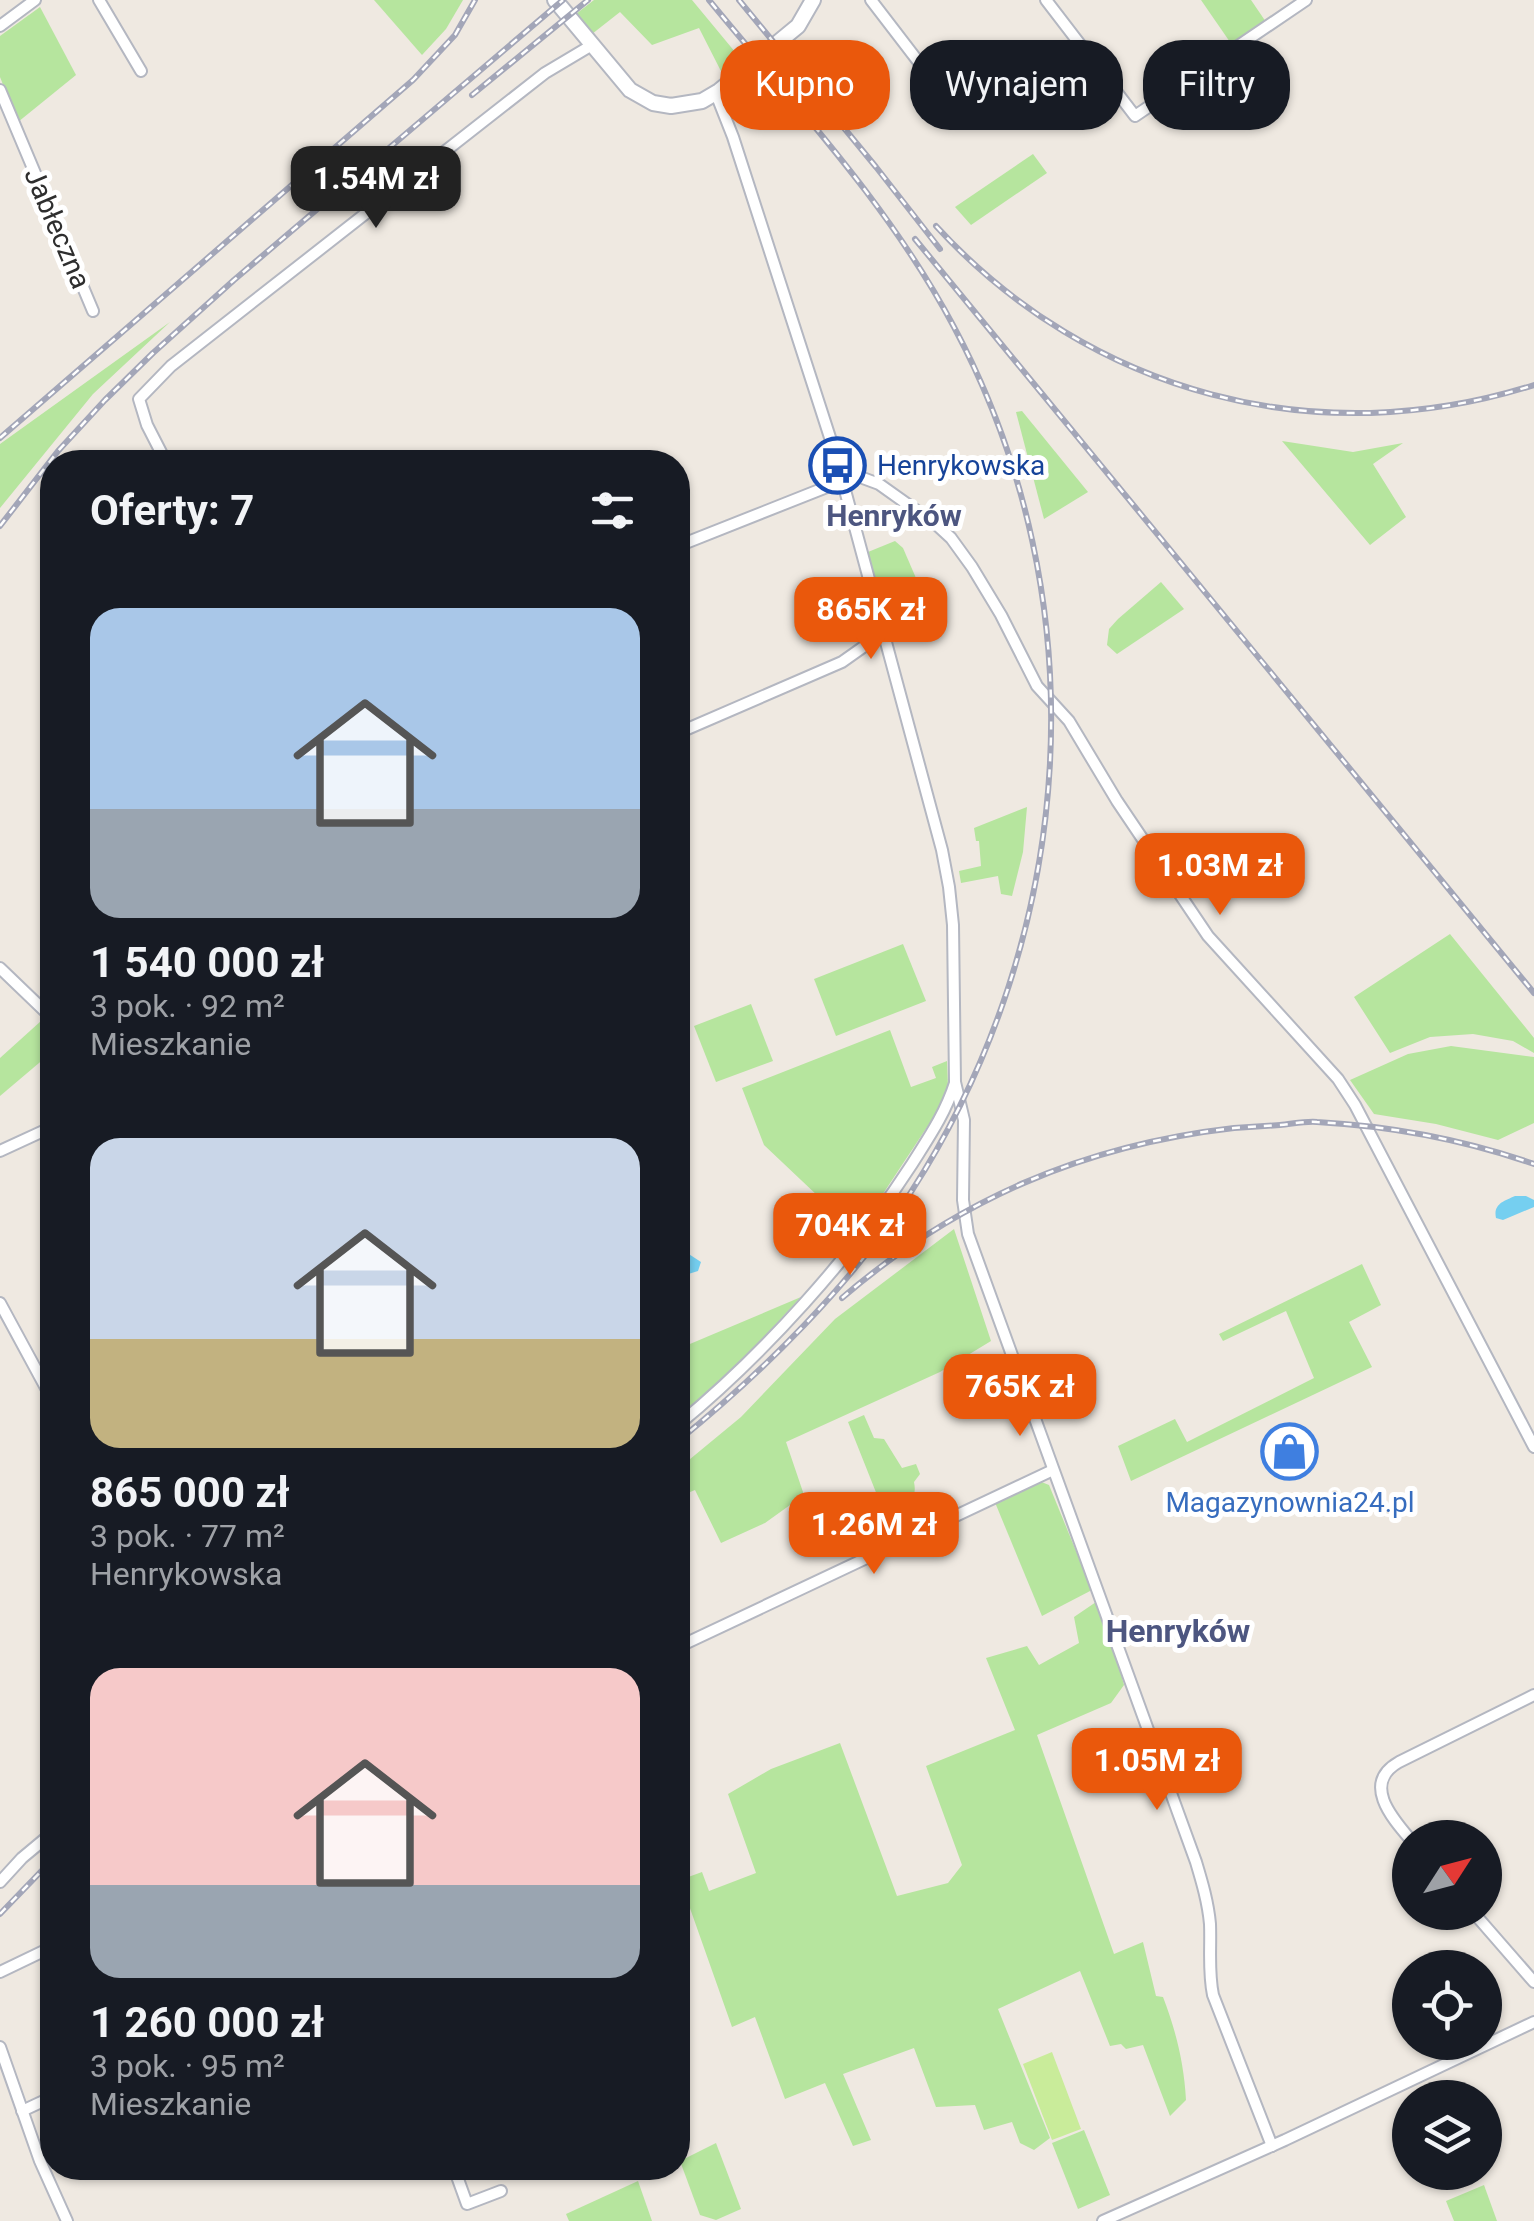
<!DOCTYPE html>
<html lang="pl">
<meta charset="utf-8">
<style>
body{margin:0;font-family:Roboto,sans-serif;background:#242831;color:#f1f3f6;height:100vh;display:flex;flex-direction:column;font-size:38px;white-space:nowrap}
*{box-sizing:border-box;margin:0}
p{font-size:32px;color:#9ea1a6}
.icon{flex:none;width:55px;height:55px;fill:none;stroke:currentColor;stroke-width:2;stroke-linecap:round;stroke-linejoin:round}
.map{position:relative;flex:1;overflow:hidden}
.sheet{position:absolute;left:40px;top:450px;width:650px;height:1730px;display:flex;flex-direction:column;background:#171b24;border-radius:40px;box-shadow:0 2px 8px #0004}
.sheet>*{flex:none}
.hud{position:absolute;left:720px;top:40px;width:662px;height:90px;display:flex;gap:20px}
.needle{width:65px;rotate:54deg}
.tools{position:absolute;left:1392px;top:1820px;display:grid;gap:20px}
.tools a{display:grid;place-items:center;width:110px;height:110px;border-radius:50%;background:#171b24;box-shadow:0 2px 8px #0004;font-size:50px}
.price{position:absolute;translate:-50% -85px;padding:0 22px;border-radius:20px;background:#ea580c;color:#fff;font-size:32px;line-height:65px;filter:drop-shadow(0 2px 5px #0008)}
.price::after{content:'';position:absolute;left:50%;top:60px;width:30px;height:22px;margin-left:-15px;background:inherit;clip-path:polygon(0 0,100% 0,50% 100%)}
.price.selected{background:#222;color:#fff}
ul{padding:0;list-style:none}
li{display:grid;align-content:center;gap:20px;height:530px;padding:0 50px}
li span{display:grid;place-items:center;height:310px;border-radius:30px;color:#555}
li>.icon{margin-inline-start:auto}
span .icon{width:180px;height:180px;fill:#fffc;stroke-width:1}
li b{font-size:42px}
h2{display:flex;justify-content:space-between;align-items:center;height:120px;padding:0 50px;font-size:42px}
.chip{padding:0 35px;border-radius:40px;background:#171b24;box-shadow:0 2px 8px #0004;font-size:35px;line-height:90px}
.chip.selected{background:#ea580c;color:#fff}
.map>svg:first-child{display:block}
.green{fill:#b6e59e}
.pitch{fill:#c9ec9a}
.water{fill:#75cff0}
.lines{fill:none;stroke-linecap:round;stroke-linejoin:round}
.street-casing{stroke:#b4b7c1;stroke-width:14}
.secondary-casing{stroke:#b4b7c1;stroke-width:18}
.street{stroke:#fff;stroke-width:10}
.secondary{stroke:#fff;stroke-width:14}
.rail-casing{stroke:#a3a6b8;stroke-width:6}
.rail{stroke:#fff;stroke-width:2.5;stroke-dasharray:8;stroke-linecap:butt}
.labels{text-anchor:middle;stroke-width:10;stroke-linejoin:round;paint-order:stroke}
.street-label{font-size:28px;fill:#2e2e2e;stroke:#fff}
.transit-label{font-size:28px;fill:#164399;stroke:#fff;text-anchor:start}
.shop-label{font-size:28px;fill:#366cbe;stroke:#fff}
.neighbourhood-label{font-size:30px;font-weight:bold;fill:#4d5680;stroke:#fff}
.quarter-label{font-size:32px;font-weight:bold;fill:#4d5680;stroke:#fff}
</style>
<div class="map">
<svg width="1534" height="2221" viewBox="0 0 1534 2221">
<rect width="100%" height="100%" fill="#efe9e1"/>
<g class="green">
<polygon points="374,0 463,0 446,29 422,55"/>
<polygon points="594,0 692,0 745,64 726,81 699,28 652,45 620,12 592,34 576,14"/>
<polygon points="1201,0 1251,0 1266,22 1232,45"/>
<polygon points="40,7 76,75 18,122 0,77 0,36"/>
<polygon points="1033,154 1047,173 971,225 955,207"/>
<polygon points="170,322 93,394 0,508 0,444"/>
<polygon points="1022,411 1088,492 1044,519 1016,412"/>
<polygon points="1282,441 1353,452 1403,443 1373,464 1406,517 1370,545"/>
<polygon points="895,541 903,548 922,592 882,603 868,552"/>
<polygon points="1161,582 1184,609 1117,654 1107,645 1109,629 1118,619"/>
<polygon points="1027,807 1023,852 1012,896 1001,894 998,876 961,883 959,871 981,866 979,841 976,841 974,828"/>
<polygon points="1450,934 1534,1038 1534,1053 1513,1041 1473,1034 1430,1037 1390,1053 1354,997"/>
<polygon points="903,944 926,1001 836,1036 814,979"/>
<polygon points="751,1004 773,1061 716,1082 694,1026"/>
<polygon points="41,1021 52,1033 52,1052 0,1096 0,1058"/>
<polygon points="890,1030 911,1087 936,1078 932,1067 947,1061 948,1086 937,1112 857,1233 764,1145 742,1088"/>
<polygon points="1451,1046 1534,1057 1534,1123 1498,1140 1436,1124 1374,1114 1350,1080 1408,1054"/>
<polygon points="954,1229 991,1341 940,1372 786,1442 804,1495 765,1523 721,1543 695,1490 678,1497 678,1469 741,1417 835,1319"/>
<polygon points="1362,1264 1381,1305 1349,1322 1372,1367 1131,1481 1118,1446 1175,1419 1187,1442 1314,1378 1286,1311 1223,1341 1219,1334"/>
<polygon points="801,1297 714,1391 678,1422 678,1349"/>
<path d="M864,1415L874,1438L884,1439L902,1468L916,1464L920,1474L914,1482C918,1501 905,1508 906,1525L896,1528L892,1519L894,1516L891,1511L883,1510L848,1422Z"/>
<polygon points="1039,1481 1049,1485 1092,1590 1042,1616 994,1500"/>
<path d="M1096,1602L1111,1636L1124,1685L1111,1703L1037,1735L1114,1954L1143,1942L1156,1996L1163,1997C1176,2031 1184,2063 1186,2100L1170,2116L1143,2045L1126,2049L1121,2044L1110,2046L1080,1971L998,2009L1050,2138L1034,2150L1020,2143L1012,2122L984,2130L975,2105L936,2107L914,2048L843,2074L871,2140L853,2146L825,2083L785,2099L755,2017L732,2027L680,1880L702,1872L709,1891L756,1873L728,1794L771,1769L840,1743L897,1896L948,1883L962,1865L926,1766L1015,1730L986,1658L1027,1646L1039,1665L1079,1643L1074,1617Z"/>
<polygon points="1084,2130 1110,2195 1078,2209 1052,2143"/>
<polygon points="716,2143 741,2209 716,2220 700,2215 680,2161"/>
<polygon points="638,2181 652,2221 569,2221 566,2214"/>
<polygon points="1484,2185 1497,2221 1454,2221 1446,2201"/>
</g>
<polygon class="pitch" points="1052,2052 1081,2129 1052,2140 1023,2064"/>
<g class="water">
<path d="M1515,1196H1526L1534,1200V1207L1503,1220L1496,1218C1493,1204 1504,1201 1515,1196Z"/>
<polygon points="678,1247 701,1262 698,1271 682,1276 678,1274"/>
</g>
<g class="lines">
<defs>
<g id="street">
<polyline points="99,0 141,71"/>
<polyline points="871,0 947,99"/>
<polyline points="1046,0 1135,116 1306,0"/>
<polyline points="0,26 35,0"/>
<polyline points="0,90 93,311"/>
<path d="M716,94L733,137L835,453L942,850L949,887L953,925L955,1082L964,1120L963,1200L968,1234L1196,1862C1202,1882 1208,1902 1210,1924C1211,1948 1208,1971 1213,1995L1272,2146"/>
<polyline points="166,462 147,425 139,399 171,366 545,73 592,45"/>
<polyline points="840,475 852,474 879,484 938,526 951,538 972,567 1001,615 1037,686 1069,721 1117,801 1208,936 1338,1079 1355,1105 1534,1447"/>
<polyline points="678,546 842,481"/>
<polyline points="678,733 842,662 883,633"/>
<polyline points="0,968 52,1018"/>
<polyline points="0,1151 52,1127"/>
<polyline points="0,1303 52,1399"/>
<path d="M678,1425C763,1355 852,1257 912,1164C929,1137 945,1114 955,1083"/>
<polyline points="678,1647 1053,1470"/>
<path d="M1410,1839C1391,1817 1362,1783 1399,1762L1534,1695"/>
<polyline points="0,1882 22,1858 52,1833"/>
<polyline points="1473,1912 1534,1982"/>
<polyline points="0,1972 52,1947"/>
<polyline points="0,2047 40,2161 67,2221"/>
<polyline points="22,2111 52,2097"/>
<polyline points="454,2168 467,2204 501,2191"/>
<polyline points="1103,2221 1285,2140 1534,2022"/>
</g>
<polyline id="secondary" points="555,0 630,90 653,103 671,106 702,101 719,91 798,26 813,0"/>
</defs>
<use href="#street" class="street-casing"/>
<use href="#secondary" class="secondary-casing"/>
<use href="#street" class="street"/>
<use href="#secondary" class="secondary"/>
<defs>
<g id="rail">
<polyline points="739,0 876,167 940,249"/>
<polyline points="472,95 588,0"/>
<path d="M936,226C1090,394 1317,454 1534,385"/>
<polyline points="915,239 1534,993"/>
<polyline points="0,438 413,80 455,35 475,0"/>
<polyline points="0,526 58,451 105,400 153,353 234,280 563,0"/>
<path d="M842,1298C956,1200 1084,1145 1234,1128C1249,1127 1264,1126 1280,1125C1292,1124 1305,1121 1317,1122C1391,1126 1465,1140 1534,1164"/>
<path d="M678,1441C762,1373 852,1284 911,1192C1078,933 1100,601 954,327C890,206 795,105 709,0"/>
<polyline points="0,1914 52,1860"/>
</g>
</defs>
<use href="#rail" class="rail-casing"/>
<use href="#rail" class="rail"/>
</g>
<defs>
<symbol id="bus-ring" viewBox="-11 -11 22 22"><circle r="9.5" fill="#fff" stroke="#1a4fb4" stroke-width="1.5"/><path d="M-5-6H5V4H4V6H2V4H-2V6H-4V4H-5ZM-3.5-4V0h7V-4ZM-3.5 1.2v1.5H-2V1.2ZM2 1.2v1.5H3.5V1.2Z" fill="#1a4fb4"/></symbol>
<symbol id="shop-ring" viewBox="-11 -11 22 22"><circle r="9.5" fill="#fff" stroke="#3f7fe0" stroke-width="1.5"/><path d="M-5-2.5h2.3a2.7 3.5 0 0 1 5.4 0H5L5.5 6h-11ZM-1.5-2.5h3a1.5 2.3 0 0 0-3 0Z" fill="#3f7fe0"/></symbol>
</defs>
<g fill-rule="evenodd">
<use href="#bus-ring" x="806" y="434" width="63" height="63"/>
<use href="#shop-ring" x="1258" y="1420" width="63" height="63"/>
</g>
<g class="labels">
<g class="street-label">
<text transform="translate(58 228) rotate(67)" y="10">Jabłeczna</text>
</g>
<g class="transit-label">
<text x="877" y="475">Henrykowska</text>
</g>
<g class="shop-label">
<text x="1290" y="1512">Magazynownia24.pl</text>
</g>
<g class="neighbourhood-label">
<text x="894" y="526">Henryków</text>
</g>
<g class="quarter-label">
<text x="1178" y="1642">Henryków</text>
</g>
</g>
</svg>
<div class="tools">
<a><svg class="needle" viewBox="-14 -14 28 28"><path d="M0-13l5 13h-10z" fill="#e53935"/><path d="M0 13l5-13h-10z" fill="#9ea1a6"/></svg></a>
<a><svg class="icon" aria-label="locate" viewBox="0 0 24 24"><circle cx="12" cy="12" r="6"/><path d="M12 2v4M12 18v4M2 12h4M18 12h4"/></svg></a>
<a><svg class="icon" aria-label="layers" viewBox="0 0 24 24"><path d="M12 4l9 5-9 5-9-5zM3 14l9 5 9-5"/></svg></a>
</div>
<b class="price selected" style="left:376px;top:231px">1.54M zł</b>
<b class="price" style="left:871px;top:662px">865K zł</b>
<b class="price" style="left:1220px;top:918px">1.03M zł</b>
<b class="price" style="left:850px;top:1278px">704K zł</b>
<b class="price" style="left:1020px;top:1439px">765K zł</b>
<b class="price" style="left:874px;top:1577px">1.26M zł</b>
<b class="price" style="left:1157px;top:1813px">1.05M zł</b>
<div class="hud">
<a class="chip selected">Kupno</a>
<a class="chip">Wynajem</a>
<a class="chip">Filtry</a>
</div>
<section class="sheet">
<h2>Oferty: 7<svg class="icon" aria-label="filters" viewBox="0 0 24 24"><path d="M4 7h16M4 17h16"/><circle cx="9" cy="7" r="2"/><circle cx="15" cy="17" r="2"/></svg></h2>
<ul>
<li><span style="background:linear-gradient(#a9c7e8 65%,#9aa5b1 0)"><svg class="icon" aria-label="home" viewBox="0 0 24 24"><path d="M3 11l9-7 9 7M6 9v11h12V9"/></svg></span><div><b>1 540 000 zł</b><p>3 pok. · 92 m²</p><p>Mieszkanie</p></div></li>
<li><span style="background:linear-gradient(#c9d6e8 65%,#c2b280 0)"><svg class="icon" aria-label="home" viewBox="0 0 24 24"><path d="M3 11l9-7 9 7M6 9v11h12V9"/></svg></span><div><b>865 000 zł</b><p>3 pok. · 77 m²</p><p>Henrykowska</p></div></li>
<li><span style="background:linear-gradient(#f6c9c9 70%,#9aa5b1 0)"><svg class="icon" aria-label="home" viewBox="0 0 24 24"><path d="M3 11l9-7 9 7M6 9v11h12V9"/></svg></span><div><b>1 260 000 zł</b><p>3 pok. · 95 m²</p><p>Mieszkanie</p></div></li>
</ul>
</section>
</div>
